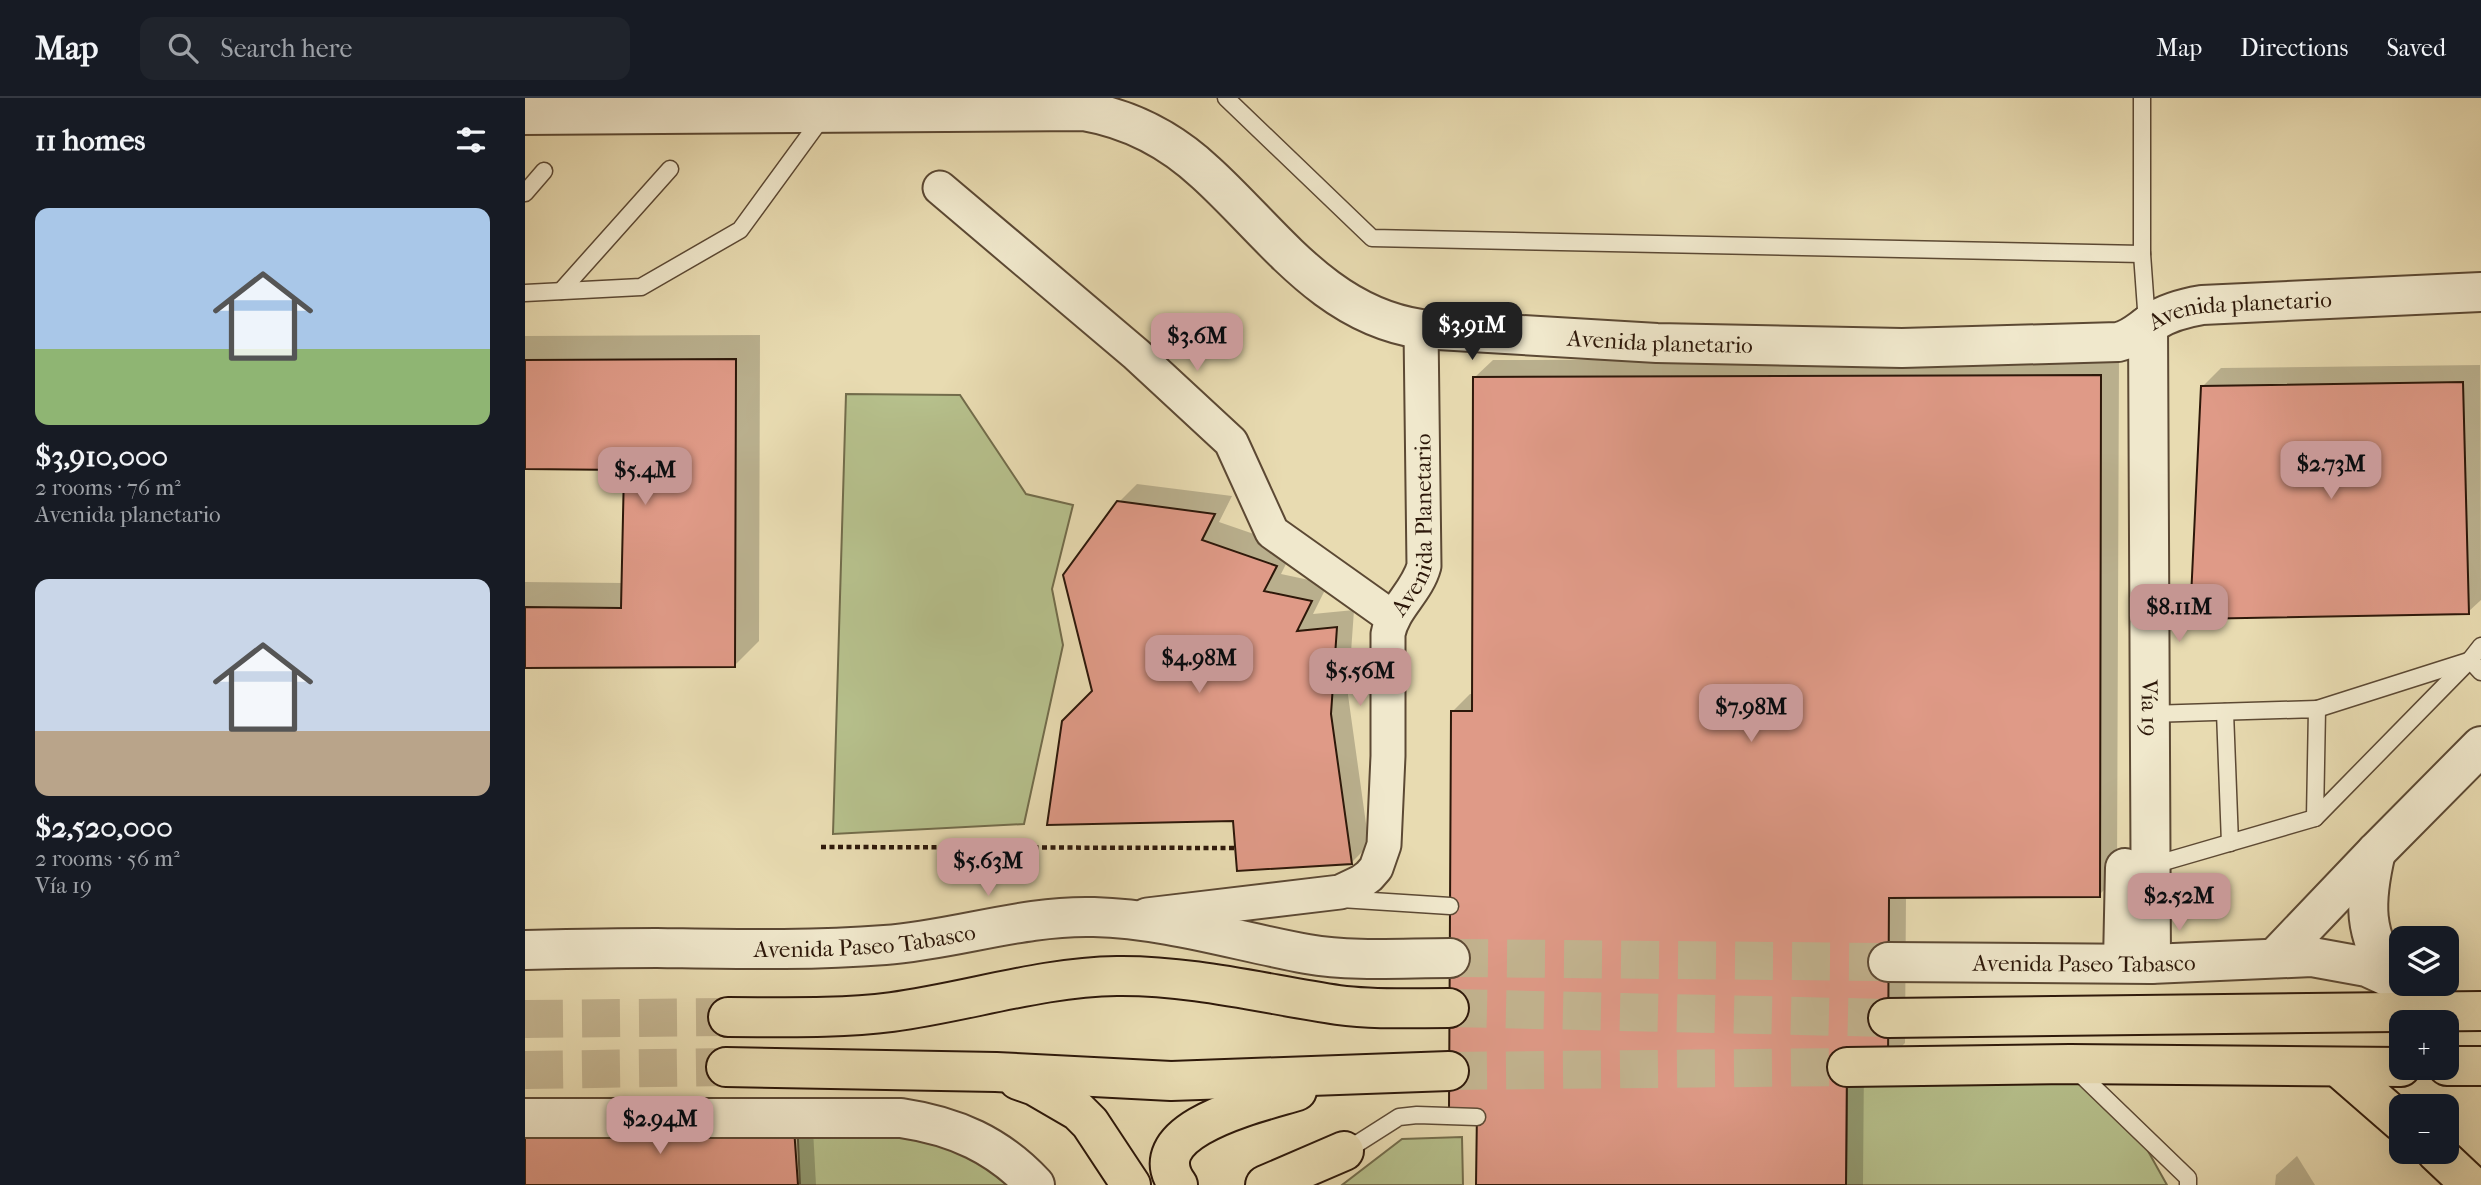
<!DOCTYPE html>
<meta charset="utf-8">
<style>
body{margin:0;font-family:"IM FELL French Canon",serif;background:#20242c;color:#f1f3f6;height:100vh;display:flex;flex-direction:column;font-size:26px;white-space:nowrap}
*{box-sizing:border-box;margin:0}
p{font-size:23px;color:#9ea1a6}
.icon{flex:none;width:38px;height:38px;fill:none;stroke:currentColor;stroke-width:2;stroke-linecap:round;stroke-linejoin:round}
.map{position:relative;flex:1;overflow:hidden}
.panel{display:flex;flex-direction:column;background:#171b24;width:525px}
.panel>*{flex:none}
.controls{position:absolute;left:1864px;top:828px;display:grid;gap:14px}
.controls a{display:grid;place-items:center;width:70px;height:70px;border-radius:14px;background:#171b24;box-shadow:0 7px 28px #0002;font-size:35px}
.price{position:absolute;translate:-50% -60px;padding:0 16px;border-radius:14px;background:#c59692;color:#111;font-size:23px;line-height:46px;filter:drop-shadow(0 2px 4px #0008)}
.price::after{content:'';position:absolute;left:50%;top:42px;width:21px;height:16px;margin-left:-10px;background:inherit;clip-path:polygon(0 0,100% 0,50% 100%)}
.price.active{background:#222;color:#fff}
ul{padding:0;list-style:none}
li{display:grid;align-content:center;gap:14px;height:371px;padding:0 35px}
li span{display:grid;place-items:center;height:217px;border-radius:14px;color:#555}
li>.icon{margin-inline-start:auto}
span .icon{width:126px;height:126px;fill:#fffc;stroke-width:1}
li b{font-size:30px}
h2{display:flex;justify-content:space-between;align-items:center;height:84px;padding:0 35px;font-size:30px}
header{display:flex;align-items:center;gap:42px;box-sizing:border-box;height:98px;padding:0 35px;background:#171b24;border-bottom:2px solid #363941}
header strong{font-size:33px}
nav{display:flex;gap:38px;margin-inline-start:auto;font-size:24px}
.search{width:490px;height:63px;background:#20242c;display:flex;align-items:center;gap:18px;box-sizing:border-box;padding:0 24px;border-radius:14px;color:#9ea1a6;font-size:26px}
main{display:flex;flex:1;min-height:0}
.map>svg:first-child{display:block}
.green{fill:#b6c08c;stroke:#726c4b;stroke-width:2}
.shadow{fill:#0003}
.building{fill:#df9a87;stroke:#2d180a;stroke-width:2}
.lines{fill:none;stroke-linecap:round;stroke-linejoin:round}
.tertiary-tunnel{stroke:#c3b490;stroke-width:38;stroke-dasharray:38 19;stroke-linecap:butt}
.primary-tunnel{stroke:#c3b490;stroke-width:38;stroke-dasharray:38 19;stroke-linecap:butt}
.service-casing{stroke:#5c4934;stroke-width:19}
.minor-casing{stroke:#5c4934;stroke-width:37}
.tertiary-casing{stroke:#5c4934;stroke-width:42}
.primary-casing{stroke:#2d180a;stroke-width:42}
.path{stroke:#2d180a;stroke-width:4.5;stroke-dasharray:5 3.5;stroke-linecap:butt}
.service{stroke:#f0e8cc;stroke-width:16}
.minor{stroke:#f0e8cc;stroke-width:33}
.tertiary{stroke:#f0e8cc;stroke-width:38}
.primary{stroke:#e8dbb1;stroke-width:38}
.labels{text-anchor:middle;stroke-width:5;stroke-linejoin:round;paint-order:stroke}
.street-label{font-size:23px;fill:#2d180a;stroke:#f0e8cc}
</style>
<header>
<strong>Map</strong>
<div class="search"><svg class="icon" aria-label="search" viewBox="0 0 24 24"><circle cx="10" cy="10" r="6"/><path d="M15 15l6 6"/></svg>Search here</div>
<nav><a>Map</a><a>Directions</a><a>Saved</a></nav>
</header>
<main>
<section class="panel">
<h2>11 homes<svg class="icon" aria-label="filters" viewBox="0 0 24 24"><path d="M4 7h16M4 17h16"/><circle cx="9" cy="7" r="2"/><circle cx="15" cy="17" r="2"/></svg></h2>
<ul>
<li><span style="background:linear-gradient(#a9c7e8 65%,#8fb573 0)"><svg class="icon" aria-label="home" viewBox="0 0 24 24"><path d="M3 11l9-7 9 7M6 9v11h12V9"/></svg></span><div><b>$3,910,000</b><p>2 rooms · 76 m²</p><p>Avenida planetario</p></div></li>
<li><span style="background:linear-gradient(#c9d6e8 70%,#b9a48a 0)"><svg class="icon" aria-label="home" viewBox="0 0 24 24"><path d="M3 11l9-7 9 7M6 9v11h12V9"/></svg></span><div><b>$2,520,000</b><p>2 rooms · 56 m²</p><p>Vía 19</p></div></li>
</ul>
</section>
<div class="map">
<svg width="1956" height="1087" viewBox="0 0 1956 1087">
<rect width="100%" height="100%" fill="#e8dbb1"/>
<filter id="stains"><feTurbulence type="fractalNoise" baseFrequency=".00286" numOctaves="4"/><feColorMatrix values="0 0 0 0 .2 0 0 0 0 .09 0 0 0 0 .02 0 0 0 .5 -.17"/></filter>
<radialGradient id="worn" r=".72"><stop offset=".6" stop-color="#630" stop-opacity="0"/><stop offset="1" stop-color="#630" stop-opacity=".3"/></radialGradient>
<g class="green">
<polygon points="321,296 435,297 501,396 548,407 527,491 538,547 499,726 308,736"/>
<polygon points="1545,966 1609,1028 1642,1087 1321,1087 1322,969"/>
<polygon points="272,1020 376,1020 509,1087 275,1087"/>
<polygon points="937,1039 938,1087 817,1087 877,1041"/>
</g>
<g class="shadow">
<polygon points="235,237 234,543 209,568 0,568 0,484 99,485 101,371 0,369 0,238"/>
<polygon points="1594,260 1592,779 1574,797 1381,798 1380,945 1362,963 1339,963 1338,1087 953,1087 953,1010 927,614 945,596 949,596 950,279 968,262"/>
<polygon points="1955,267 1956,502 1943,514 1678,288 1696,270"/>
<polygon points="612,386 707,398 694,424 769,450 756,476 803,486 788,516 829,512 823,597 844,747 826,765 710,721 569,594 594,404"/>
<polygon points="287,1013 291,1087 0,1087"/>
<polygon points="1772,1058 1790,1087 1750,1087 1751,1077"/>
</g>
<g class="building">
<polygon points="211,261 210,569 0,570 0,509 96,510 99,372 0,371 0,262"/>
<polygon points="1576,277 1575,799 1364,800 1363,965 1322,965 1321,1087 951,1087 952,1012 924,1012 926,613 947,613 948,279"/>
<polygon points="1938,284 1944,516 1665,521 1676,288"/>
<polygon points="592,403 690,416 677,442 752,468 739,493 787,503 772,533 812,529 806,616 827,766 712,773 708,723 522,727 537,623 567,593 538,477"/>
<polygon points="0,1029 269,1030 273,1087 0,1087"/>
</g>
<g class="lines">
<polyline class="tertiary-tunnel" points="925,860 1363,864"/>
<g class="primary-tunnel">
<polyline points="924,910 1363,920"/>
<polyline points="0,921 203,919"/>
<polyline points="0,972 201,969"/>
<polyline points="924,973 1322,969"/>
</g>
<defs>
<g id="service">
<polyline points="701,0 847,140 1617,156"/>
<polyline points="1617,0 1617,156 1622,225"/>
<polyline points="0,95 19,73"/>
<polyline points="36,193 145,71"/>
<polyline points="0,195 116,189 215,132 299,17"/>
<polyline points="1956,548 1945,562 1956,574"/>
<polyline points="1792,611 1943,563"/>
<polyline points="1700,614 1705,745"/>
<polyline points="1624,616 1792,611 1790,720"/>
<polyline points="1625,768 1790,720 1945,562"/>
<polyline points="816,801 925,808"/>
<polyline points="1549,970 1663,1080 1663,1087"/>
<polyline points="819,1054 874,1019 892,1017 952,1019"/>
</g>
<g id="minor">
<polyline points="415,90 611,256 706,344 747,434 868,520"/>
<path id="s1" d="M622,817L815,794L836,784L844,778L851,770L859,747L863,658V536C868,510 892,494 899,468L896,231"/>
</g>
<g id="tertiary">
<path id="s2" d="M0,17L559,13C605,21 647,43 681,75C747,135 800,217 896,231L1132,245L1377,250L1593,244C1608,241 1616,231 1628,224C1643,214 1659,210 1677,207L1956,194"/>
<path id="s3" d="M1623,227L1626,866"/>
<path d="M1851,754C1839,805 1838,835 1868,881"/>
<path id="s4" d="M0,852C44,851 88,850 132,850C208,851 284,853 360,847C430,842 498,817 569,819C642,821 711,843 782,856C829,864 877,860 925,860"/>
<polyline points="1750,860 1851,754 1956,648"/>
<path id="s5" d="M1363,864L1626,866L1787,859L1842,869L1868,881L1906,914"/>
<polyline points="1598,864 1600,770"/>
<path d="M0,1020H376C430,1028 473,1047 510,1087"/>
</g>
<g id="primary">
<path d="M203,919C257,919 313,921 367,914C442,904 516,879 592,878C666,877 740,896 813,907C850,912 887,910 924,910"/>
<polyline points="1363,920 1956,913"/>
<polyline points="1922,968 1956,968"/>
<polyline points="201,969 471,974 646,983 924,973"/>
<polyline points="1322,969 1545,966 1876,969"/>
<polyline points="1814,970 1876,1024"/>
<polyline points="493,982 510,988 553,1013 565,1025 606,1087"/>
<polyline points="1911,1054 1946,1087"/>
<path d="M653,1087C612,1031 737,1004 772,993"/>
<polyline points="740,1087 819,1053"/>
</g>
</defs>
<use href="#service" class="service-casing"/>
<use href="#minor" class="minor-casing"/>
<use href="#tertiary" class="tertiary-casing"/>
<use href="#primary" class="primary-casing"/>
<polyline class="path" points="296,749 710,750"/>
<use href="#service" class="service"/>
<use href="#minor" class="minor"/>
<use href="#tertiary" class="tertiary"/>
<use href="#primary" class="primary"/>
</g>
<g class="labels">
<g class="street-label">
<text dy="8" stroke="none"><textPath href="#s2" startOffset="1796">Avenida planetario</textPath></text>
<text dy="8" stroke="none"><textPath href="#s2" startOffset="1208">Avenida planetario</textPath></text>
<text dy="8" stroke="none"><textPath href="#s1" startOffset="590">Avenida Planetario</textPath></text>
<text dy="8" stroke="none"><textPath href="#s3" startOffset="383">Vía 19</textPath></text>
<text dy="8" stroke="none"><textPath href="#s4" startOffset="340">Avenida Paseo Tabasco</textPath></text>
<text dy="8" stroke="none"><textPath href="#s5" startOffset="196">Avenida Paseo Tabasco</textPath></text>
</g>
</g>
<rect width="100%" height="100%" filter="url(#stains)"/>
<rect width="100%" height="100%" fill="url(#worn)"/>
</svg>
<div class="controls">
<a><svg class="icon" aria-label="layers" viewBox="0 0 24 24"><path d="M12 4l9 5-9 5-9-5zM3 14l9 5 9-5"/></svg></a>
<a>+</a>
<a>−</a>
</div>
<b class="price active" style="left:947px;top:264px">$3.91M</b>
<b class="price" style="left:672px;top:275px">$3.6M</b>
<b class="price" style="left:1806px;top:403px">$2.73M</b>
<b class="price" style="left:120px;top:409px">$5.4M</b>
<b class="price" style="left:1654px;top:546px">$8.11M</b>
<b class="price" style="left:674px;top:597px">$4.98M</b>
<b class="price" style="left:835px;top:610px">$5.56M</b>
<b class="price" style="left:1226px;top:646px">$7.98M</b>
<b class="price" style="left:463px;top:800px">$5.63M</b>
<b class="price" style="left:1654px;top:835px">$2.52M</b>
<b class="price" style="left:135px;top:1058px">$2.94M</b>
</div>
</main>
